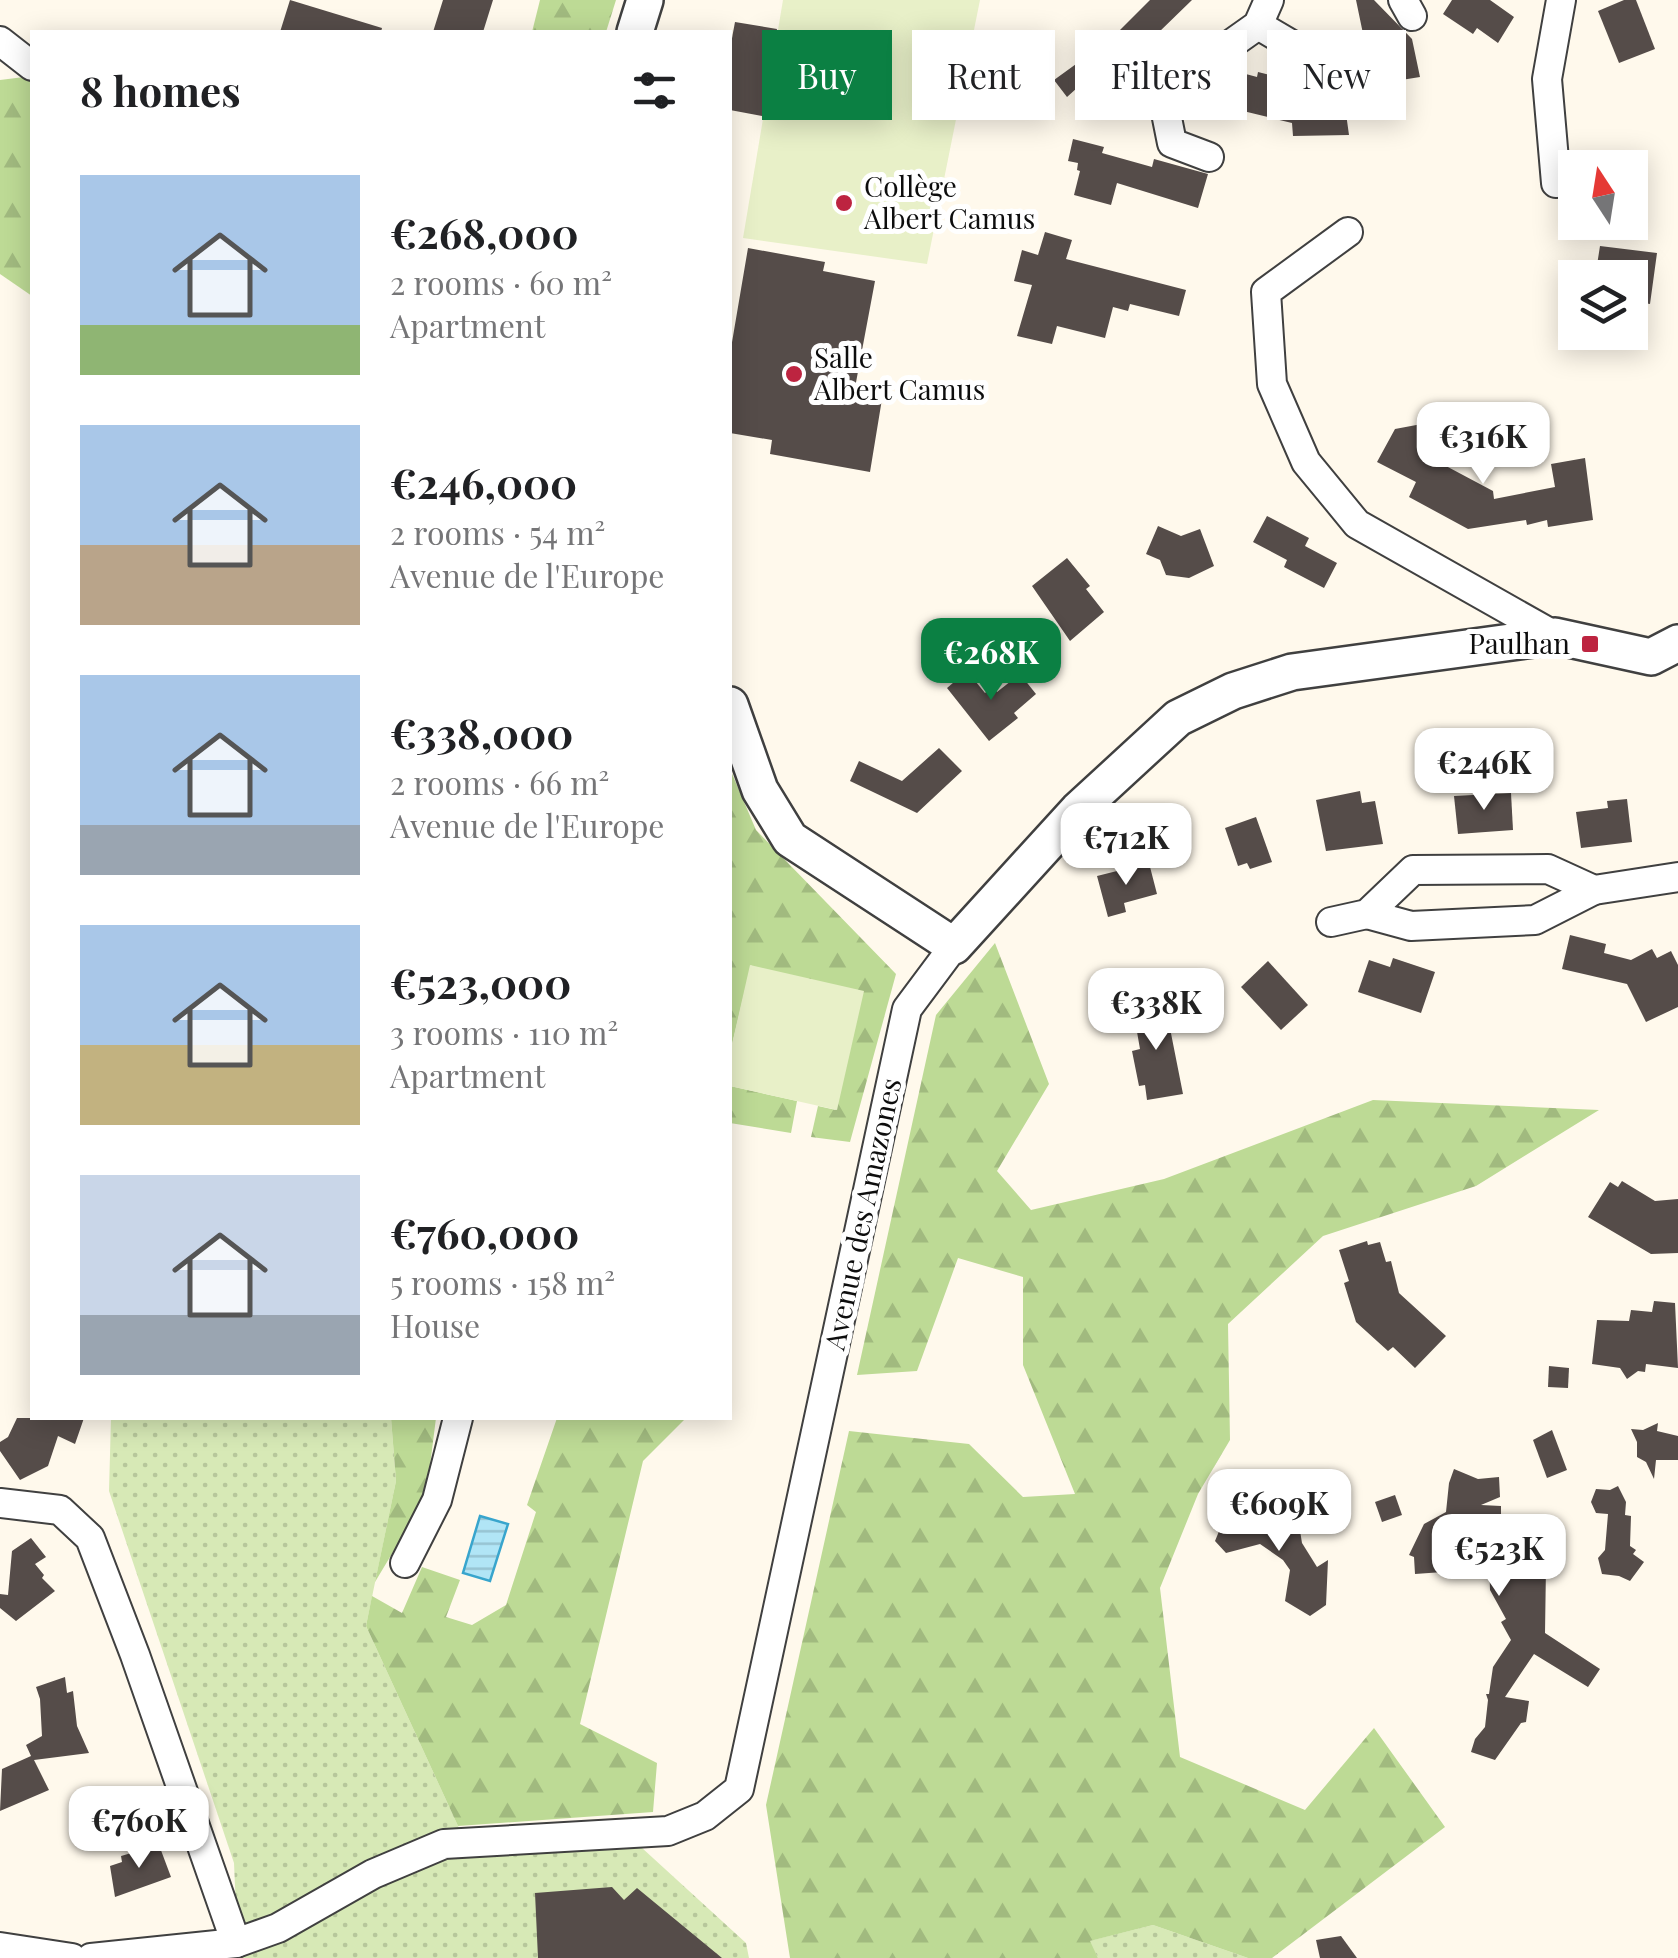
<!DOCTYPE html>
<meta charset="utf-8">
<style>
body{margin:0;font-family:"Playfair Display",serif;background:#f6f6f6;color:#202124;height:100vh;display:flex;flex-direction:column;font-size:38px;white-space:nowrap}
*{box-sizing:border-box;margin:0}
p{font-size:32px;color:#757577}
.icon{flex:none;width:55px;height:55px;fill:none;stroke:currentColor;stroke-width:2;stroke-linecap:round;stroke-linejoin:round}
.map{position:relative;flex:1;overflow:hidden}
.details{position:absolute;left:30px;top:30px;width:702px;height:1390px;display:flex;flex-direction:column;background:#fff;border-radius:0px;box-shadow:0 5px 25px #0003}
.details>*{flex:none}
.top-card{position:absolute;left:762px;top:30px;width:765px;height:90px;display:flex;gap:20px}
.needle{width:65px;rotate:348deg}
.controls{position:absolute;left:1558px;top:150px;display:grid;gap:20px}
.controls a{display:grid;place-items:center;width:90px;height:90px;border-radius:0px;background:#fff;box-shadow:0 5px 25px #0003;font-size:50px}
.price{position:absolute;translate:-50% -85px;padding:0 22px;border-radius:20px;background:#fff;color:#222;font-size:32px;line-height:65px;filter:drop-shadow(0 2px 5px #0008)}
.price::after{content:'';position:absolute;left:50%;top:60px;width:30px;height:22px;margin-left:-15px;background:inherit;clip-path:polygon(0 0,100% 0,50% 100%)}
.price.on{background:#0b8043;color:#fff}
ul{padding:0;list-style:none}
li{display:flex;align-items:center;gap:30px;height:250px;padding:0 50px}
li span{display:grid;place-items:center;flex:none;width:280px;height:200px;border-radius:0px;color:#555}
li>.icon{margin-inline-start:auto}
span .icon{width:120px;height:120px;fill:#fffc;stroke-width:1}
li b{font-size:42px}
h2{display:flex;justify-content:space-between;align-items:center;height:120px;padding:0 50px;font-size:42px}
.chip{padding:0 35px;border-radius:0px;background:#fff;box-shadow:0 5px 25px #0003;font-size:35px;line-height:90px}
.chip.on{background:#0b8043;color:#fff}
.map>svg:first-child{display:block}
.grass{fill:url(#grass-dots)}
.forest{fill:url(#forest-firs)}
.pitch{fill:#e8f0c8}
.water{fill:url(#water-rules);stroke:#38a5cd;stroke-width:2.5}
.building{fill:#554c49}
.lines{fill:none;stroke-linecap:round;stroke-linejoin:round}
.minor-casing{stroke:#404040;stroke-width:32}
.tertiary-casing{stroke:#404040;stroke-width:40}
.minor{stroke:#fff;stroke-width:28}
.tertiary{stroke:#fff;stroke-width:35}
.poi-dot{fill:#bd2440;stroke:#fff;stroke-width:4}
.labels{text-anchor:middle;stroke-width:10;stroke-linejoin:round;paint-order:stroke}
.poi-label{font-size:28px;fill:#0d0d0d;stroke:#fff;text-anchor:start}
.street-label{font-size:28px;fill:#0d0d0d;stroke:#fff}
</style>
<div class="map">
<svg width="1678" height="1958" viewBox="0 0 1678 1958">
<defs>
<pattern id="grass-dots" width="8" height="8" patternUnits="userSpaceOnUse" patternTransform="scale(2.5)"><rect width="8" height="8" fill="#d7e9b6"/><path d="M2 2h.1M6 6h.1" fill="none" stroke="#b7c79b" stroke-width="1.8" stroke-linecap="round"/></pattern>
<pattern id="forest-firs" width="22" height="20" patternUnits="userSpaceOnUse" patternTransform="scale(2.5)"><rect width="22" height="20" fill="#bdda95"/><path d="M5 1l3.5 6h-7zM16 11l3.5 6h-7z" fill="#a1ba7f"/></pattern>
<pattern id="water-rules" width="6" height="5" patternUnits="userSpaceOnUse" patternTransform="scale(2.5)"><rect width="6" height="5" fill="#b1e5f6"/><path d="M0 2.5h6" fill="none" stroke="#97c3d2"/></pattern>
</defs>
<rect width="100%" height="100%" fill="#fff9ec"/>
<g class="grass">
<polygon points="111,1418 391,1418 396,1481 366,1626 470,1852 630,1837 746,1943 749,1958 195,1958 238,1954 234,1863 109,1491"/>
<polygon points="1153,1925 1248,1958 1098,1958 1089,1941"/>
</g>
<g class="forest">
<polygon points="540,0 616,0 606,32 532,32"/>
<polygon points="32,76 32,296 0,274 0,80"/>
<polygon points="730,769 756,830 896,974 850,1142 811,1137 818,1106 836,1110 751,965 730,1053"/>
<polygon points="995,943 1049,1084 997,1171 1031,1210 1164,1179 1373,1100 1599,1110 1476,1186 1323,1236 1228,1324 1230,1440 1198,1494 1160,1588 1180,1757 1305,1810 1374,1728 1445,1827 1272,1958 1248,1958 1153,1925 1090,1941 1098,1958 790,1958 766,1805 849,1431 969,1444 1023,1497 1075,1494 1023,1365 1023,1277 958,1258 917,1371 857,1375 936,1015"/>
<polygon points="730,1086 797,1101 791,1133 730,1123"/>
<polygon points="391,1418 436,1418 426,1497 375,1582 396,1481"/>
<polygon points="557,1418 686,1418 643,1461 580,1724 657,1763 653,1812 458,1826 366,1626 372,1596 402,1613 422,1567 460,1580 446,1617 472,1625 506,1605 536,1512 527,1505"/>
</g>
<g class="pitch">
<polygon points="783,0 980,0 927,264 743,238"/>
<polygon points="750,965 864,991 837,1110 730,1086 730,1053"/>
</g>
<polygon class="water" points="480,1516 508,1524 490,1581 463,1573"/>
<g class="building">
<polygon points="290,0 382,28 381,32 280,32"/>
<polygon points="443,0 493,0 483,32 433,32"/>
<polygon points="1150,0 1192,0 1157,34 1160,37 1141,55 1135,49 1100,73 1112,90 1091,106 1077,88 1067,97 1054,80 1112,38"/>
<polygon points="1356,0 1374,0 1412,39 1420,77 1395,81 1394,74 1372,77"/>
<polygon points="1452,0 1490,0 1514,17 1498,43 1477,28 1473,34 1443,14"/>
<polygon points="1624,0 1636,0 1655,49 1619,63 1598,11"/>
<polygon points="735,22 777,29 762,116 730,110 730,49"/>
<polygon points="1227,69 1257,77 1258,72 1278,77 1273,96 1343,92 1349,135 1293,136 1292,123 1206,102 1197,92"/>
<polygon points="1073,139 1104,147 1102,153 1152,167 1154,159 1208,174 1198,208 1117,183 1111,205 1074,195 1080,171 1077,170 1078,163 1068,161"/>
<polygon points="1045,232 1072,240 1066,259 1186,290 1179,316 1130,304 1128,311 1113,307 1105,338 1057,326 1052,344 1017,336 1032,285 1014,281 1022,250 1038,255"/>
<polygon points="1600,246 1657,253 1650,304 1630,301 1630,278 1595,278"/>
<polygon points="748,248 825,262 823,271 875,281 854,393 882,399 870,472 770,454 772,440 730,433 730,354"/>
<polygon points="1427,423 1444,432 1432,454 1448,462 1446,466 1493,491 1494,499 1555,487 1551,464 1585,458 1593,520 1548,527 1547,520 1527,525 1526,520 1468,529 1409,497 1416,482 1377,462 1395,429"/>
<polygon points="1267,516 1309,538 1305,546 1337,563 1324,588 1284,567 1287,560 1253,542"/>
<polygon points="1158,526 1181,536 1200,529 1214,566 1189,578 1166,575 1160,560 1146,554"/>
<polygon points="1067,558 1090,586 1086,589 1104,612 1070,641 1032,586"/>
<polygon points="967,671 985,693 993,686 997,692 1020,674 1036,694 1014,713 1018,718 989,741 947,688"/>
<polygon points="939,748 962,771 917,813 850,781 859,761 902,781"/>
<polygon points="1360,791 1362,803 1375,801 1383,844 1326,851 1316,800"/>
<polygon points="1511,793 1513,830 1458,834 1454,796"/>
<polygon points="1627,799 1632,842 1581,848 1576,812 1608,808 1607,801"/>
<polygon points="1256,817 1272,862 1250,869 1247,863 1238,866 1225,828"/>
<polygon points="1149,863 1157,894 1124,903 1126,912 1108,917 1097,876"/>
<polygon points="1570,935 1606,944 1604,953 1631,960 1652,949 1657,958 1671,951 1678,965 1678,1007 1646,1022 1627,984 1562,969"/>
<polygon points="1393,958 1435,972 1421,1013 1358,992 1369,960 1390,967"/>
<polygon points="1268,961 1308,1005 1281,1030 1241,987"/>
<polygon points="1165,1003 1183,1094 1147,1100 1145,1085 1139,1086 1132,1051 1140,1049 1133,1009"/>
<polygon points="1622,1181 1655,1201 1678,1199 1678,1253 1651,1254 1588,1217 1610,1182 1618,1187"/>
<polygon points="1367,1241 1368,1245 1380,1242 1386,1262 1391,1261 1399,1293 1446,1336 1415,1368 1393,1347 1388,1351 1356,1322 1344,1283 1349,1281 1339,1250"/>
<polygon points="1654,1301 1675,1303 1678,1368 1646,1364 1645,1372 1638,1371 1627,1379 1620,1368 1592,1364 1597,1320 1629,1321 1631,1310 1652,1312"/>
<polygon points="1549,1366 1569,1368 1568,1388 1548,1387"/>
<polygon points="17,1418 84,1418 75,1444 58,1436 48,1466 20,1480 0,1451 0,1442 8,1437"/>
<polygon points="1658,1423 1657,1431 1678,1436 1678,1460 1656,1460 1654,1479 1646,1462 1637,1457 1637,1442 1631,1429 1643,1430"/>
<polygon points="1552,1430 1567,1470 1547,1478 1533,1440"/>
<polygon points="1454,1469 1478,1479 1499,1477 1500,1497 1481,1505 1501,1506 1501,1517 1535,1567 1546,1566 1545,1633 1600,1669 1588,1687 1534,1654 1505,1697 1529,1701 1526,1722 1521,1723 1495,1760 1471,1752 1475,1739 1485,1727 1488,1700 1486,1694 1489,1694 1493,1667 1511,1640 1501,1622 1506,1619 1490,1590 1489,1558 1463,1545 1443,1558 1443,1572 1415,1574 1414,1557 1409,1555 1424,1524 1446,1512 1449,1483"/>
<polygon points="1340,1476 1350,1508 1328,1514 1319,1482"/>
<polygon points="1618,1486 1626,1502 1625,1515 1631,1516 1630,1546 1636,1550 1633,1554 1644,1562 1630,1581 1619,1576 1602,1574 1598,1558 1605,1550 1608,1514 1596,1513 1591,1502 1596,1489 1610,1490"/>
<polygon points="1395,1495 1402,1515 1382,1522 1375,1502"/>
<polygon points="1254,1505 1252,1513 1277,1520 1298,1518 1302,1543 1317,1567 1328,1560 1326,1605 1310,1616 1285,1601 1290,1570 1283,1560 1260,1544 1226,1553 1215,1541 1227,1512"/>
<polygon points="31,1538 46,1557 35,1564 44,1575 42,1578 55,1591 16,1621 0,1608 0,1594 8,1595 12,1551"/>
<polygon points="65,1677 67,1693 73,1691 77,1726 89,1753 34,1760 49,1790 0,1811 2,1769 31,1756 26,1745 42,1736 40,1699 36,1687"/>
<polygon points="159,1845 171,1877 115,1897 110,1866 122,1862 121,1856"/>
<polygon points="612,1887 624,1900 637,1888 722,1958 538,1958 535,1893"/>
<polygon points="1341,1936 1357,1958 1320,1958 1316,1940"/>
</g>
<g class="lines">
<defs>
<g id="minor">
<polyline points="1403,0 1412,16"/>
<polyline points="1258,25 1299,49"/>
<polyline points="0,41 32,66"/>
<polyline points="1209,157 1172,143 1162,93 1258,25 1269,0"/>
<polyline points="1556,183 1547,79 1561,0"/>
<polyline points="1348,232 1266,292 1272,384 1306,462 1357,524 1555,636"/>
<polyline points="1367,914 1411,926 1535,920 1594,890"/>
<polyline points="1331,922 1367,914 1413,870 1548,869 1594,890 1678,877"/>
<polyline points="0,1503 60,1510 90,1538 135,1655 236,1943"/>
<polyline points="405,1563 437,1500 458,1418"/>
<polyline points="0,1947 72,1958"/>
<polyline points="91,1958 236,1943 278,1928 373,1874 444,1844 668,1831 705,1816 739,1789 907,1009 954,946"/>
</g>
<g id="tertiary">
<polyline points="635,32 645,0"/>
<polyline points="730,705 760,790 790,839 954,946 1078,810 1178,718 1233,691 1292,672 1555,636 1651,657 1678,643"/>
</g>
</defs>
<use href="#minor" class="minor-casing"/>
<use href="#tertiary" class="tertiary-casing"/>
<use href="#minor" class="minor"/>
<use href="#tertiary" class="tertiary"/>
</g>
<g class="poi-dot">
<circle cx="844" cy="203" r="10"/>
<circle cx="794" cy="374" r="10"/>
<rect x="1580" y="634" width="20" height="20" rx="5"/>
</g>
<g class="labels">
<g class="poi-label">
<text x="864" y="197">Collège<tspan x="864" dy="32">Albert Camus</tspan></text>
<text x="814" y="368">Salle<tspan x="814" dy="32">Albert Camus</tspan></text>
<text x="1570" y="654" text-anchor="end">Paulhan</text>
</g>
<g class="street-label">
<text transform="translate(863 1214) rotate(-78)" y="10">Avenue des Amazones</text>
</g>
</g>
</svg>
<div class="controls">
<a><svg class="needle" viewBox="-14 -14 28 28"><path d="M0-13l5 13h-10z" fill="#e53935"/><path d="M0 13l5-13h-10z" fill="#757577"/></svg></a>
<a><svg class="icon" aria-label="layers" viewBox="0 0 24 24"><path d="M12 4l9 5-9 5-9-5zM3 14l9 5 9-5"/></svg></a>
</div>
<b class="price" style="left:1483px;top:487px">€316K</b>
<b class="price on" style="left:991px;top:703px">€268K</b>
<b class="price" style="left:1484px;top:813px">€246K</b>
<b class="price" style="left:1126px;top:888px">€712K</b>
<b class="price" style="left:1156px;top:1053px">€338K</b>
<b class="price" style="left:1279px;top:1554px">€609K</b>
<b class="price" style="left:1499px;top:1599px">€523K</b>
<b class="price" style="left:139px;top:1871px">€760K</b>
<div class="top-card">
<a class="chip on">Buy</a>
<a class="chip">Rent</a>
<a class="chip">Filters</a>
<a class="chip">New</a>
</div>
<section class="details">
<h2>8 homes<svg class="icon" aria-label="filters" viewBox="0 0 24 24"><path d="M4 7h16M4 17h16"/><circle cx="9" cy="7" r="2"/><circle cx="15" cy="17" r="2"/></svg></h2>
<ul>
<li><span style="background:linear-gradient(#a9c7e8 75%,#8fb573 0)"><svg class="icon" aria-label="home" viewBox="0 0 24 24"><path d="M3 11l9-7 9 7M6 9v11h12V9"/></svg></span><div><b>€268,000</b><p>2 rooms · 60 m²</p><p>Apartment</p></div></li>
<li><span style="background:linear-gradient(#a9c7e8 60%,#b9a48a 0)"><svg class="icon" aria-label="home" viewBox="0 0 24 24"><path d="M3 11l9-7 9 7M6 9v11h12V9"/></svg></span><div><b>€246,000</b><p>2 rooms · 54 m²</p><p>Avenue de l'Europe</p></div></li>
<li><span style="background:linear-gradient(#a9c7e8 75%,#9aa5b1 0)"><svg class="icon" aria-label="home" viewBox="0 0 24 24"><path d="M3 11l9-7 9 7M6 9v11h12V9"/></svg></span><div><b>€338,000</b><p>2 rooms · 66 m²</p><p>Avenue de l'Europe</p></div></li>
<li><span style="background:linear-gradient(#a9c7e8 60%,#c2b280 0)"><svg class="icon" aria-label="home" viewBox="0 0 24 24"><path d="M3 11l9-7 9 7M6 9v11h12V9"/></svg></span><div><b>€523,000</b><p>3 rooms · 110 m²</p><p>Apartment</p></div></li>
<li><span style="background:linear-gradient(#c9d6e8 70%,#9aa5b1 0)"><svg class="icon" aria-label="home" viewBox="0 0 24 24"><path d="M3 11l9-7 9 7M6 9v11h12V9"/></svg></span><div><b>€760,000</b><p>5 rooms · 158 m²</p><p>House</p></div></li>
</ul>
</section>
</div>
